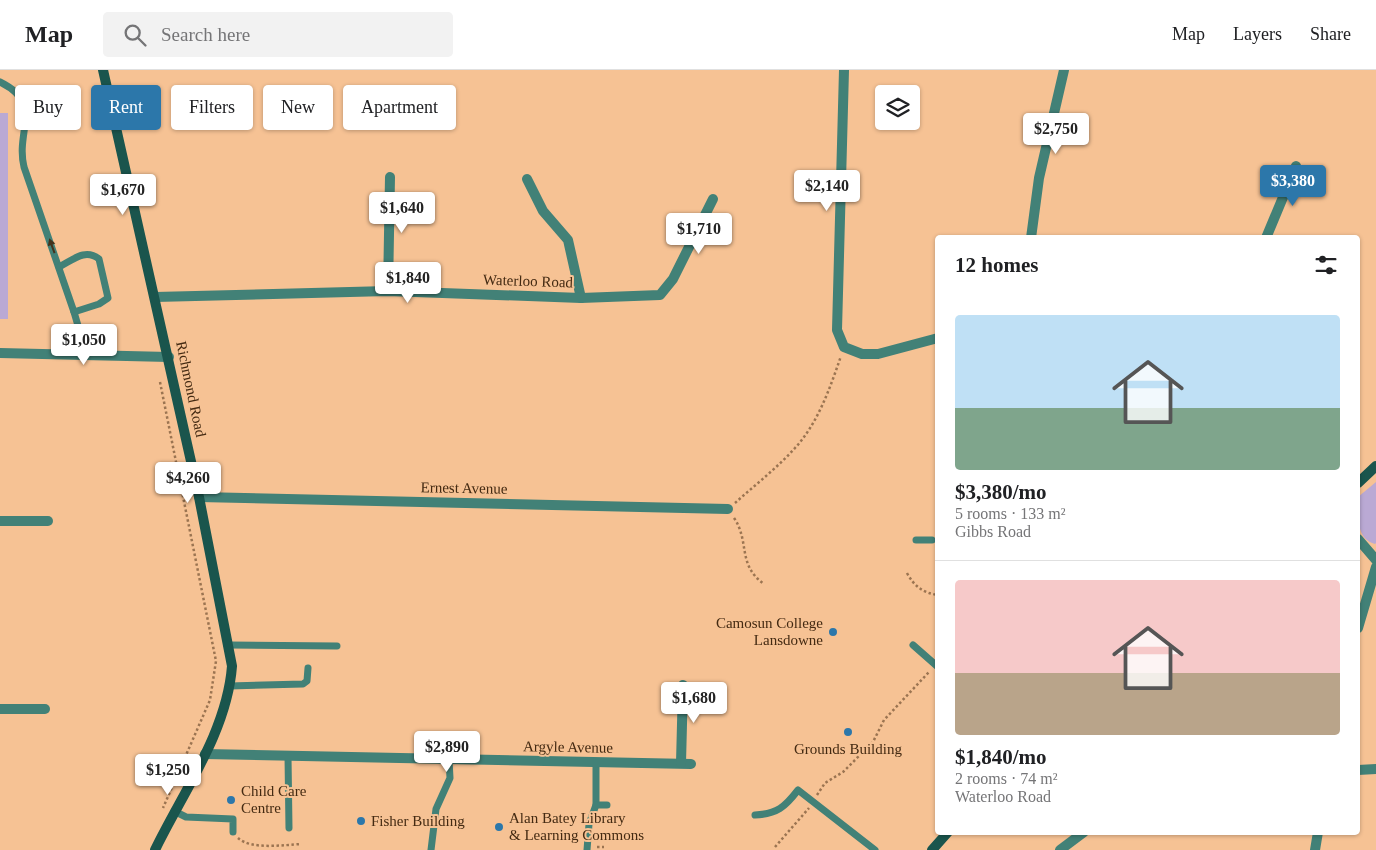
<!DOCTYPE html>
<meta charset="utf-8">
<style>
body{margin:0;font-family:Georgia,serif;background:#f2f2f2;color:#202124;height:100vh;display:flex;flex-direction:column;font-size:19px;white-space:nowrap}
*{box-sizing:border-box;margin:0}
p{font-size:16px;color:#757577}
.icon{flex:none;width:28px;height:28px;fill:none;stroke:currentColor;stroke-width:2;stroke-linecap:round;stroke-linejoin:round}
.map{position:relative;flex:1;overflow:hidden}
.details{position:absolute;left:935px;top:165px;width:425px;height:600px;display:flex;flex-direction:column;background:#fff;border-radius:5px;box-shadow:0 1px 4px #0004}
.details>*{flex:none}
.hud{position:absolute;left:15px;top:15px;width:475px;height:45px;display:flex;gap:10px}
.buttons{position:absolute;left:875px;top:15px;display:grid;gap:10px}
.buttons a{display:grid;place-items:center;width:45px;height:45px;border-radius:5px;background:#fff;box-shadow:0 1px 4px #0004;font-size:25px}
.price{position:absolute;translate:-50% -42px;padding:0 11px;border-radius:5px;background:#fff;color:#222;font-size:16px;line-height:32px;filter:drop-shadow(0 1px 2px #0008)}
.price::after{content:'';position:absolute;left:50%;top:30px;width:15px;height:11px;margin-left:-8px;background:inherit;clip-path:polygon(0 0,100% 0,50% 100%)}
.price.active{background:#2c77aa;color:#fff}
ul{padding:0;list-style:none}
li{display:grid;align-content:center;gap:10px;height:265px;padding:0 20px}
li+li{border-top:1px solid #e0e0e0}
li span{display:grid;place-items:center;height:155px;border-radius:5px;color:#555}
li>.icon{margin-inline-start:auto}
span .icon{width:90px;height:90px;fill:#fffc;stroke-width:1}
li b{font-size:21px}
h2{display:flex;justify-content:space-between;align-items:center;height:60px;padding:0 20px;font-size:21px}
.chip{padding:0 18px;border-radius:5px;background:#fff;box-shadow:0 1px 4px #0004;font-size:18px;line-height:45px}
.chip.active{background:#2c77aa;color:#fff}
header{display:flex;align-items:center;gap:30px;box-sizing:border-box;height:70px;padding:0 25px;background:#fff;border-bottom:1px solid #e0e0e0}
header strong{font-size:24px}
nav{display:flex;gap:28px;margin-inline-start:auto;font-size:18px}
.search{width:350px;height:45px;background:#f2f2f2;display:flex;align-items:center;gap:12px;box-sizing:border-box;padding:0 18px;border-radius:5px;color:#757577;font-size:19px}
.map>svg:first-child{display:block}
.green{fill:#baa9d4}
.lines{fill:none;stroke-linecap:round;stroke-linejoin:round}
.path{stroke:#9b7451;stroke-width:2.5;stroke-dasharray:2.5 2.5;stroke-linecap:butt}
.service{stroke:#428177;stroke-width:7}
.minor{stroke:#428177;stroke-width:10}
.secondary{stroke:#1a554d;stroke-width:10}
.oneway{fill:#44331c}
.poi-dot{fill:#2c77aa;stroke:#f6c294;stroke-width:2}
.labels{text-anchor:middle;stroke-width:4;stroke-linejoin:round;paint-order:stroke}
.street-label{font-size:15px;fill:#442a12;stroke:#f6c294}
.poi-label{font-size:15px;fill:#442a12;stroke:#f6c294;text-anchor:start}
</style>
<header>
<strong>Map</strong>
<div class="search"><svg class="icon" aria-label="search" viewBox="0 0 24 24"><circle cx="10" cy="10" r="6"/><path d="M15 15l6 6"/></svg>Search here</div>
<nav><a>Map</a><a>Layers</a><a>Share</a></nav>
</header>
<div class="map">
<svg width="1376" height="780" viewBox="0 0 1376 780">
<rect width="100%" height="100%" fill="#f6c294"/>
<g class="green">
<rect x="0" y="43" width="8" height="206"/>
<path d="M1376,412V473L1375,474C1355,469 1358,443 1358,427Z"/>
</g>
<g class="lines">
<g class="path">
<polyline points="160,312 216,591 210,630 163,738"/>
<path d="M735,433C755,415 777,398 795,378C818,353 830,318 841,286"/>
<path d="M734,448C750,471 737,495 764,514"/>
<path d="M907,503C914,516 923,523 938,525"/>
<polyline points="817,725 825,713 843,702 873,672 884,650 929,602"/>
<path d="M238,768C251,780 284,775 301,774"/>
<polyline points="597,777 604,777"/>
<polyline points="775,777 809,738"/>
</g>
<g class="service">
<path d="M0,12C45,34 15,60 24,97L74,242L86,283"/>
<path d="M59,197C73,190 85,178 99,189L108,228L99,234L74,242"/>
<polyline points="916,470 932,470"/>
<polyline points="229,575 337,576"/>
<polyline points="913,575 938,597"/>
<polyline points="229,616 303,614 307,611 308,598"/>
<polyline points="288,686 289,758"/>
<polyline points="596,692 596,735 607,735"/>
<polyline points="174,741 186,747 233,749 233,762"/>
<path d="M755,745C777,744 785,737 798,720L875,780"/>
<polyline points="431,780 436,739 450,708 449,690"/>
<polyline points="587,780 589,754 596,735"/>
</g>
<g class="minor">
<polyline points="844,0 837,260 844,277 862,284 878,284 938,268"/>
<polyline points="527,109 543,141 568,170 581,228"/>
<polyline points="1031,168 1039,108 1064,0"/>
<polyline points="1266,168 1296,96"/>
<polyline points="388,221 390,107"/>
<polyline points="155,227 388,221 581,228 660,225 673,209 713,129"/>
<polyline points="0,283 169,287"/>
<polyline points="199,427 728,439"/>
<polyline points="0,451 48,451"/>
<polyline points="1358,469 1376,490"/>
<polyline points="1358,558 1376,497"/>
<polyline points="0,639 45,639"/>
<polyline points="205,684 691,694"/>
<polyline points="681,693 683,615"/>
<polyline points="1358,700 1376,699"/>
<polyline points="1060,780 1084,762"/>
<polyline points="1315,780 1318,762"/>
</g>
<g class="secondary">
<path d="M103,0L199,427L232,596C227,662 183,722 155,780"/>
<polyline points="1358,413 1376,396"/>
<polyline points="932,780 948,762"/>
</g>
</g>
<defs><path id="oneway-solid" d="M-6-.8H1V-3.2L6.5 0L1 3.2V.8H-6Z" transform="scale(1.25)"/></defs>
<use class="oneway" href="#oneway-solid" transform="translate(52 176) rotate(-110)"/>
<g class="poi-dot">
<circle cx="833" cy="562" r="5"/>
<circle cx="848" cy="662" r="5"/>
<circle cx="231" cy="730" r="5"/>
<circle cx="361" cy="751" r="5"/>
<circle cx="499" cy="757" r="5"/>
</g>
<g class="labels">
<g class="street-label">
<text transform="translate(528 211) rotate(2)" y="5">Waterloo Road</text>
<text transform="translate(191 319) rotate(78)" y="5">Richmond Road</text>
<text transform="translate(464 418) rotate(1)" y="5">Ernest Avenue</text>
<text transform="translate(568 677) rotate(1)" y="5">Argyle Avenue</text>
</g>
<g class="poi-label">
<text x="823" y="558" text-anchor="end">Camosun College<tspan x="823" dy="17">Lansdowne</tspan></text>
<text x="848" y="684" text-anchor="middle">Grounds Building</text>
<text x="241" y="726">Child Care<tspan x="241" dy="17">Centre</tspan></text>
<text x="509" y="753">Alan Batey Library<tspan x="509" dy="17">&amp; Learning Commons</tspan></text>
<text x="371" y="756">Fisher Building</text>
</g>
</g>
</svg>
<div class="buttons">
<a><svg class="icon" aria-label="layers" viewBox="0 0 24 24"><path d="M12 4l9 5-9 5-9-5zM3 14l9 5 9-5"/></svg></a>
</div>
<b class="price" style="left:1056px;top:85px">$2,750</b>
<b class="price active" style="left:1293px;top:137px">$3,380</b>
<b class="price" style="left:827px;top:142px">$2,140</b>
<b class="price" style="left:123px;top:146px">$1,670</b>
<b class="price" style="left:402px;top:164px">$1,640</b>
<b class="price" style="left:699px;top:185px">$1,710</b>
<b class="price" style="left:408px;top:234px">$1,840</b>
<b class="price" style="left:84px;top:296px">$1,050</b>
<b class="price" style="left:188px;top:434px">$4,260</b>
<b class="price" style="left:694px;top:654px">$1,680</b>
<b class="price" style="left:447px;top:703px">$2,890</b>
<b class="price" style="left:168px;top:726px">$1,250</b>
<div class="hud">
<a class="chip">Buy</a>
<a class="chip active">Rent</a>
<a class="chip">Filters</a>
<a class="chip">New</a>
<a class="chip">Apartment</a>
</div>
<section class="details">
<h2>12 homes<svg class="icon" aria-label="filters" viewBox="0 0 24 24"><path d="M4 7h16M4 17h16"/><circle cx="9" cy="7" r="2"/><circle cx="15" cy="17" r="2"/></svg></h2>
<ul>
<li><span style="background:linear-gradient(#bfe0f5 60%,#7fa58c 0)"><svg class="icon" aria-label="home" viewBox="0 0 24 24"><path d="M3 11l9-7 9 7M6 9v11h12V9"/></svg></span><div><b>$3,380/mo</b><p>5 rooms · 133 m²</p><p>Gibbs Road</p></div></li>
<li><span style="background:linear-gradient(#f6c9c9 60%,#b9a48a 0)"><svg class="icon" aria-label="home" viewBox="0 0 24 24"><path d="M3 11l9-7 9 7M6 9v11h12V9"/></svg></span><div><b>$1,840/mo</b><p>2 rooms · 74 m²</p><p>Waterloo Road</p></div></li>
</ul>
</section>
</div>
